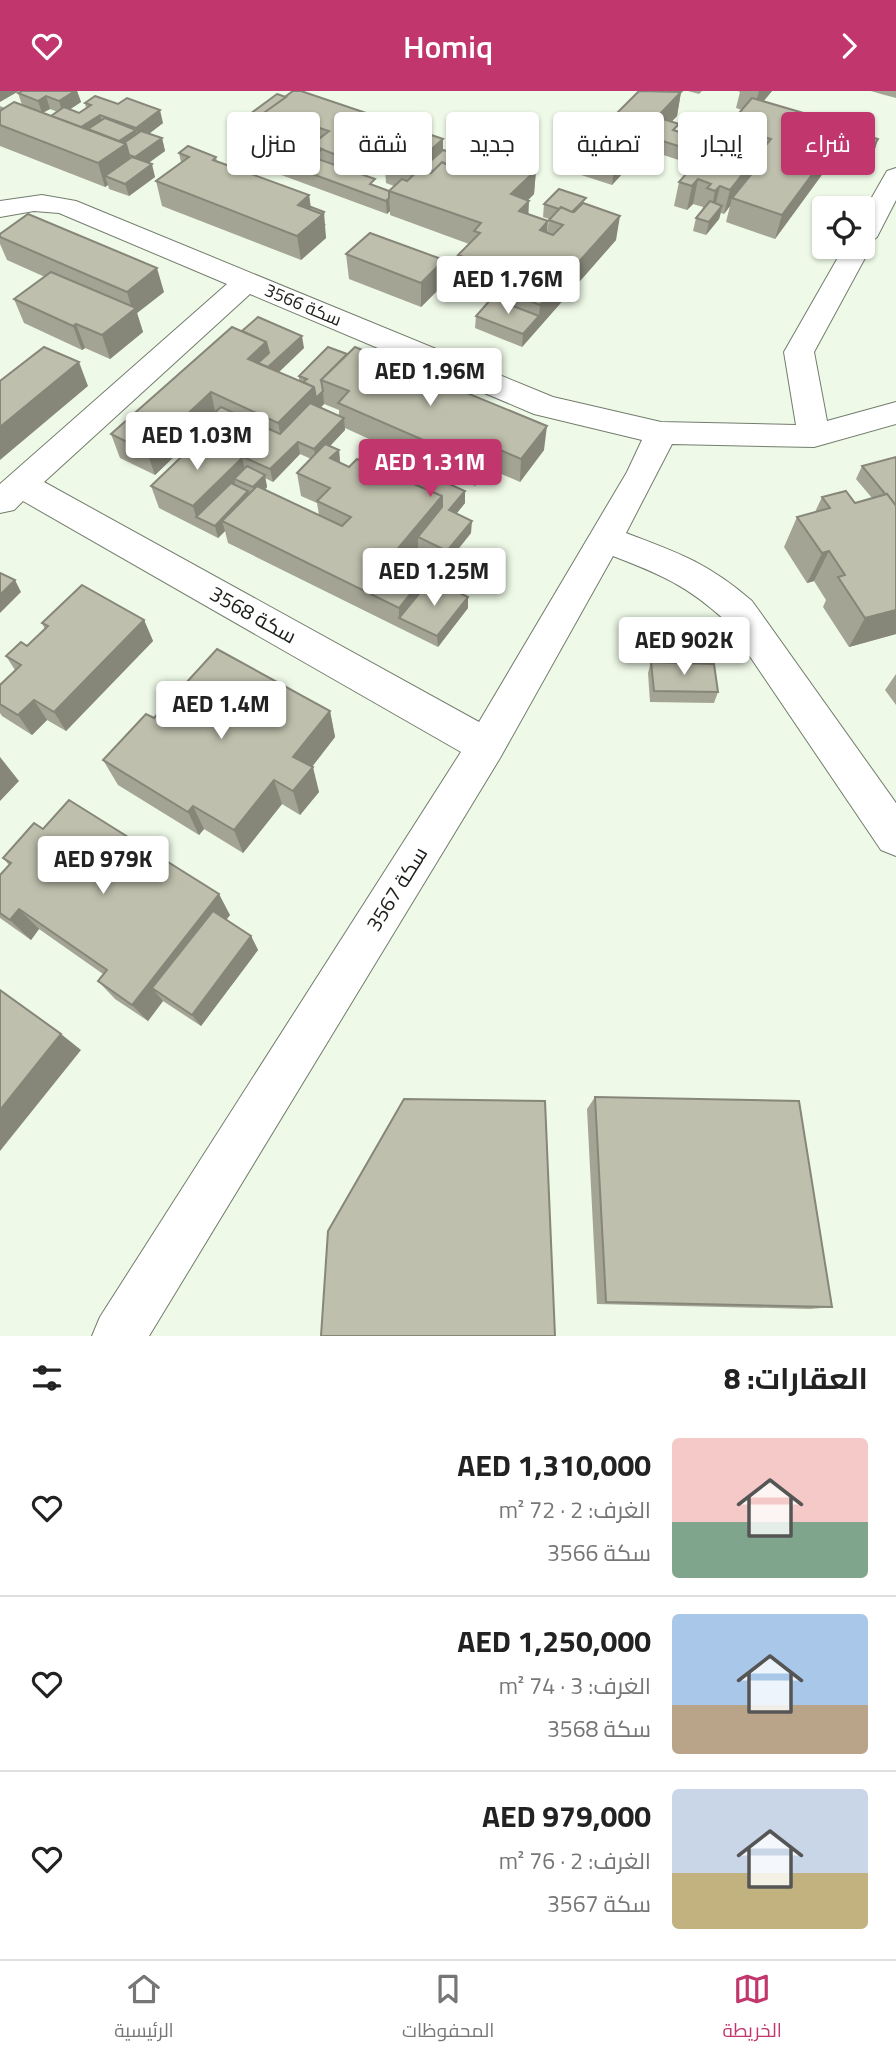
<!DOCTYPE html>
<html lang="ar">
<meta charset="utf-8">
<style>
body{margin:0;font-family:"Titillium Web",Cairo,sans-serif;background:#f2f2f2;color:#222;direction:rtl;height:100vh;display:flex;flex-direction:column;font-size:26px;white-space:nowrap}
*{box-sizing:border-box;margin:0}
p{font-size:23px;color:#767676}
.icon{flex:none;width:38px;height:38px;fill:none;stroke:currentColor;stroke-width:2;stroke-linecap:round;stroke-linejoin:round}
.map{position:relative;height:1245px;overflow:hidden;direction:ltr}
.side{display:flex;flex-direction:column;background:#fff;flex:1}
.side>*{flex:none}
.top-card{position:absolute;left:21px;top:21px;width:854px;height:63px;direction:rtl;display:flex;gap:14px}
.tools{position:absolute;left:812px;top:105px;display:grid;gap:14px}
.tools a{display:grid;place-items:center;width:63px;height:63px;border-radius:7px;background:#fff;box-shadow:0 2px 5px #0004;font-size:35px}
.price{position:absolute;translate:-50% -60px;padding:0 16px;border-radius:7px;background:#fff;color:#222;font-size:23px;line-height:46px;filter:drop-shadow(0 2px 4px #0008)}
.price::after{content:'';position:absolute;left:50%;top:42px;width:21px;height:16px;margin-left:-10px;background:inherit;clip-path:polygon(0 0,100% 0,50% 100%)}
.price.on{background:#c1366d;color:#fff}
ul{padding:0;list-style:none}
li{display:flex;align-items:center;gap:21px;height:175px;padding:0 28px}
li+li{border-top:2px solid #e0e0e0}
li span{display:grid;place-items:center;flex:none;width:196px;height:140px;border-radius:7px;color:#555}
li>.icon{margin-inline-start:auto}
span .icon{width:84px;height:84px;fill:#fffc;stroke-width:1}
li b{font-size:30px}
h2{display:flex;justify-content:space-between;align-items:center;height:84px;padding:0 28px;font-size:30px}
.chip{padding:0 24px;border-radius:7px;background:#fff;box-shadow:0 2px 5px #0004;font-size:24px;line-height:63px}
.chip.on{background:#c1366d;color:#fff}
header{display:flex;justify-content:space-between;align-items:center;height:91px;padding:0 28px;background:#c1366d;color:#fff;font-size:32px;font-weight:600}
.tabs{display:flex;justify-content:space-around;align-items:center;height:98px;border-top:2px solid #e0e0e0;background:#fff;font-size:19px;color:#767676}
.tabs a{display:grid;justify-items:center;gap:4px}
.tabs .on{color:#c1366d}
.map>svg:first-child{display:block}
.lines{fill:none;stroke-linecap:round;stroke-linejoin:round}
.minor-casing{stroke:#737d6d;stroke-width:2}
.minor{fill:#fff;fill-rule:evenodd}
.wall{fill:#a4a495;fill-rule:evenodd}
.shaded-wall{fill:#868679}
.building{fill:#bfbfad;stroke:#868679;stroke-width:2}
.labels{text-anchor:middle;stroke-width:5;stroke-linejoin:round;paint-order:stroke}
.far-street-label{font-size:18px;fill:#1b1f19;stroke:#fff}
.street-label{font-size:21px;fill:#1b1f19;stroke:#fff}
</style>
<header><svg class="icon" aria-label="forward" viewBox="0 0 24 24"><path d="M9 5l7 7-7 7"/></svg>Homiq<svg class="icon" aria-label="heart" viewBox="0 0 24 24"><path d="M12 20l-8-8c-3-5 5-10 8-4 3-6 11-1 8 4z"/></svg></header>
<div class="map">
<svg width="896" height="1245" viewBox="0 0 896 1245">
<rect width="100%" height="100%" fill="#eef9e7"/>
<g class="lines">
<defs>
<path id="minor" d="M896,77V109L877,146L868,153L871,156L814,261L827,330L896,311V333L814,356L672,353L626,442C679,462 708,472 752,510L896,712V765L881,759L726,530C686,494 662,484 613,465L500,667L149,1245H92L100,1226L461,661L23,410L14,419L0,422V393L227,193L59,122L34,120L0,126V110L42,104L76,110L553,306L661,331L796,334L784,261L844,156H863V122L887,80ZM250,203L534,323L642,349L627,381L479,631L44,391Z"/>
</defs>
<use href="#minor" class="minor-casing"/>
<use href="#minor" class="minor"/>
</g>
<g class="wall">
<path d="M22,0H77L81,11L70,18L79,22L86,17L85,12L163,32L149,43L162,47L165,60L149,72L155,86L129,105L109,98L108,94L105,96L0,55V15L5,17L22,14L18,2ZM50,18L58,21L51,25L43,22Z"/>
<polygon points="688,0 702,0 699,3"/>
<polygon points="738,0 772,0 764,10 840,59 775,148 726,131 730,115 724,123 721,122 719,128 706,144 693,140 696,127 702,120 703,116 693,113 687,119 674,115 679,91 694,74 645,58 612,94 578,83 580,59 681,1 677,25 671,31 677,41 699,47 718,46 742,19 736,17 740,1"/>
<polygon points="871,0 896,0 896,7 881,3"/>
<path d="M277,3L457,63L536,79L534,103L528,109V123L547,141L549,128L543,126L544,113H585L616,149L522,256L475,237L476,225L501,211L502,205L457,188L458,164L469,153L390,124V120L387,123L265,78L263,65L276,56L261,50L259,39L252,36L250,23ZM296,52L311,57L306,61L291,56ZM358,69L385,79L386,92L394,95L389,100L375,95L347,78Z"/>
<polygon points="878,48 874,61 869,67 856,63 860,50"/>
<polygon points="179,62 216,66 217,70 309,104 311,116 326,134 324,135 326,147 301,169 162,115 156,90 181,71"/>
<polygon points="0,143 164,201 137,222 143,241 110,268 85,257 82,259 24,232 14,208 45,186 7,169 0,153"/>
<polygon points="346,163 444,193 421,216 349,188"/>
<path d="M242,240L304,257L279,281L299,290V285L328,256L544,359L520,391L490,378L475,395L418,370V374L415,378L465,400V412L456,423L471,442L447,472L418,457L409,467L431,488L468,506V517L438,556L228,452L225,440L218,447L159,417L151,395L231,362L234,357L206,345L204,337L155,384L120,367L111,343ZM324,313L339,319V325L321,316ZM345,337L393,359L377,377L349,376L340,372L339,359L330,355L345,339ZM300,363L311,368L297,382L301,405L317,412L319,424L265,399L267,396L265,387L273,391Z"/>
<polygon points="896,367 896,543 849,556 823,516 826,509 814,490 807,492 784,456 797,426 815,421 822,406 855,412 872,407 856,388 862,375"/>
<polygon points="144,529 153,550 66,640 47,629 32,644 2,625 0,622 0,594 15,579 6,565 27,555 45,538 42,532"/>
<polygon points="651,571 718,601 714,612 650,611 648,582"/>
<polygon points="896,583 896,614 885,599"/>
<polygon points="330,620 335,646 312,676 319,701 300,724 282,713 243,762 204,738 199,744 118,694 103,669 154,627"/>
<polygon points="43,738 230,824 226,829 251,845 258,859 201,935 163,910 148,930 115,908 98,890 103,883 39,838 31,849 0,827 0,784 9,774 3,767"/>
<polygon points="595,1006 832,1216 810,1218 597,1213 587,1018"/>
</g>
<g class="shaded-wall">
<polygon points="0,0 19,0 0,11"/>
<polygon points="75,0 77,0 81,11 63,23 59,10"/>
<polygon points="759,0 772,0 753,22"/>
<polygon points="681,1 677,25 655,48 647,45 645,58 612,94 615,70"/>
<polygon points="46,5 50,18 42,22 38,10"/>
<polygon points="160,19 163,32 139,50 136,37"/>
<polygon points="100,24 104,37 72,42"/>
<polygon points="293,28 296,52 286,59 283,35"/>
<polygon points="848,35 840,59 775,148 782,124"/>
<polygon points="136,39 139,51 128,59 132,77 105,85 108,94 105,96 98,72 110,57"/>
<polygon points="748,41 742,65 729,80 735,56"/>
<polygon points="356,45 358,69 337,87 334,63"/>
<polygon points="162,47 165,60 138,79 135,66"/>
<polygon points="443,48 443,72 424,76 424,89 411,101 410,77"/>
<polygon points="878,48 874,61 869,67 874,54"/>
<polygon points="755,67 749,91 732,107 730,115 724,123 730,99"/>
<polygon points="152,73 155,86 129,105 125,93"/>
<polygon points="536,79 534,103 510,127 511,103"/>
<polygon points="698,88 693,113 687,119 692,95"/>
<polygon points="720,95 714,120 710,125 715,100"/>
<polygon points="309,104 312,129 298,114"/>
<polygon points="389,107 390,120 387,123 386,110"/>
<polygon points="529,110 528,134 519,120"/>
<polygon points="722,115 719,128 706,144 709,131"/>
<polygon points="324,121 326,147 301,169 297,145"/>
<polygon points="620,125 616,149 522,256 523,243 539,225 540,214"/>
<polygon points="548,130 546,154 540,139"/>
<polygon points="444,169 444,193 421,216 421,192"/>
<polygon points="157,177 164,201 137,222 143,241 110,268 102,244 132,219 127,201"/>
<polygon points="76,233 85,257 82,259 73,235"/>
<polygon points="302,245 304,257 263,296 248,268 266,251"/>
<polygon points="79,271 88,295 0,369 0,336"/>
<polygon points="314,296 323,300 324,313 283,355 278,332"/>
<polygon points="211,301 216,325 203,332 204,337 155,384 147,361"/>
<polygon points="344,327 345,339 316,370 314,358"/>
<polygon points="547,335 544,359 520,391 521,368"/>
<polygon points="298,351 300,363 273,391 270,378"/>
<polygon points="491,355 490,378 475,395 476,372"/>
<polygon points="339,359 341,382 330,367"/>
<polygon points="418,362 418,374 408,386 407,374"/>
<polygon points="242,367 248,390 234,388 237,400 196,426 193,415"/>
<polygon points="265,384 267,396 255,409 253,396"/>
<polygon points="248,400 251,412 222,430 225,440 218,447 215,435"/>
<polygon points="465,400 465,412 449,432 449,419"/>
<polygon points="442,405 442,428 418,446 418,457 397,483 395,461"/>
<polygon points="472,430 471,442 447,472 447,460"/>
<polygon points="829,460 814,490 807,492 822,462"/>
<polygon points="431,477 431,499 399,527 399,517"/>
<polygon points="15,489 21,501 0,522 0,504"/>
<polygon points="468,506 468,517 438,556 437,545"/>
<polygon points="896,519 896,543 849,556 865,527"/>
<polygon points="144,529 153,550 66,640 54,621"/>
<polygon points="34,609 47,629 32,644 18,624"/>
<polygon points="330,620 335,646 300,691 293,666"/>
<polygon points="0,666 19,690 0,710"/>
<polygon points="313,676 319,701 300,724 293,700"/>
<polygon points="274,689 282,713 243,762 234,739"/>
<polygon points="193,715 204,738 199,744 188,721"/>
<polygon points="219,803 230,824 166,906 152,897 163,910 148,930 132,914"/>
<polygon points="19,818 39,838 31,849 10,829"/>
<polygon points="251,845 258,859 201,935 192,924"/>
<polygon points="61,943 81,959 0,1060 0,1019"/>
</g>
<g class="building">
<polygon points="22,0 75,0 59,10 46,5 38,10 18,2"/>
<polygon points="293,0 301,0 443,48 410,77 385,68 395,59 356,45 334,63 311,54 329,40 293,28 283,35 257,26"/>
<polygon points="639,0 681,1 615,70 580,59"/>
<polygon points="277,3 286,6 258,26 250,23"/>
<polygon points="95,5 118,13 127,7 160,19 136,37 100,24 81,36 51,25 64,16 79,22 91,14 85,12"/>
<polygon points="752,7 848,35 782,124 732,107 763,69 755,67 730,99 720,95 715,100 707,97 711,93 698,88 692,95 679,91 712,53 755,67 771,48 748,41 735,56 715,50"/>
<polygon points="14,11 126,53 98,72 0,34 0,20"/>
<polygon points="105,27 136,39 119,50 88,38"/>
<polygon points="663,28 679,33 673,39 699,47 704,42 718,46 715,50 714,54 712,53 703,63 647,45"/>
<polygon points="141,40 162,47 135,66 129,64 126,53 124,52"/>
<polygon points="865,44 878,48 874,54 860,50"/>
<polygon points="281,52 306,61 313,55 322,58 312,66 375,88 370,93 389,100 389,107 386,110 263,65"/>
<polygon points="188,55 216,66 213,69 309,104 298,114 323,123 297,145 156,90 189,66 179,62"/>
<polygon points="466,55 536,79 511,103 529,110 519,120 548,130 540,139 553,144 563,134 549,129 561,116 574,121 583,112 620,125 540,214 502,199 515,185 458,164 480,142 474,140 481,132 389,100 402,88 407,90 420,78 431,82 442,71 446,73"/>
<polygon points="443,59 457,63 446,73 442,71 433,80 424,76"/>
<polygon points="132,66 152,73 125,93 105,85"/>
<polygon points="559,98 586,107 572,121 561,116 559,118 544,113"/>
<polygon points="710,110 722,115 709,131 696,127"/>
<polygon points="311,116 324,121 322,123 309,118"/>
<polygon points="28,123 157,177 127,201 0,146 0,143"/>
<polygon points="370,142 444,169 421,192 346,163"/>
<polygon points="51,181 136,217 102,244 76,233 73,235 14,208"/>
<polygon points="492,207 539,225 523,243 476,225"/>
<polygon points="258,226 302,245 268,276 258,272 269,262 266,251 242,240"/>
<polygon points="232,236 266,251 248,268 314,296 278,332 211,301 147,361 111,343"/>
<polygon points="44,256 79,271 0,336 0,290"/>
<polygon points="328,256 347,263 321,289 323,300 316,307 314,296 303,291 307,288 299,285"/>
<polygon points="355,256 547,335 521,368 491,355 476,372 338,312 349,300 321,289"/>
<polygon points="310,312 344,327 314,358 298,351 270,378 230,360 242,350 203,332 221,316 280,343"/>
<polygon points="201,347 242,367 193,415 151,395"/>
<polygon points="325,353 339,359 330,367 349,376 357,368 442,405 395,461 431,477 399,517 222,430 257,395 342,435 351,426 317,410 330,397 297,382"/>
<polygon points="398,354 418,362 407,374 465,400 449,419 472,430 447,460 418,446 442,416 442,405 377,377"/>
<polygon points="896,366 896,415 887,403 886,404 862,375"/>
<polygon points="247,375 265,384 253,396 234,388"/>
<polygon points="231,392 248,400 215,435 196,426"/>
<polygon points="846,400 855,412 887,403 896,415 896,519 865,527 838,486 845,484 829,460 822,462 797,426 830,417 822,406"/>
<polygon points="0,482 15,489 0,504"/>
<polygon points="431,488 468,506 437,545 399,527"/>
<polygon points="82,494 144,529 54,621 34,609 18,624 0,613 0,594 21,574 6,565 21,551 27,555 48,535 42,532"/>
<polygon points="217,558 330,620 293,666 313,676 293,700 274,689 234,739 193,715 188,721 103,669 146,623 154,627"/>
<polygon points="651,571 714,573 718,601 654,600"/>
<polygon points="69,709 219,803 132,914 98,890 107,879 19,818 10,829 0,822 0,784 11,772 3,767 34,732 43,738"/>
<polygon points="213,820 251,845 192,924 152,897"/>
<polygon points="0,899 61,943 0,1019"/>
<polygon points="595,1006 799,1010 832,1216 606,1211"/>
<polygon points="404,1008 545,1010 555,1245 321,1245 328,1140"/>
</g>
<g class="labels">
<g class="far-street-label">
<text transform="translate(303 214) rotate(23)" y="6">سكة 3566</text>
</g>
<g class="street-label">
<text transform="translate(253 524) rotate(29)" y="7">سكة 3568</text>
<text transform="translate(397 798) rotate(-58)" y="7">سكة 3567</text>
</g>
</g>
</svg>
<div class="tools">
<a><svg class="icon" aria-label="locate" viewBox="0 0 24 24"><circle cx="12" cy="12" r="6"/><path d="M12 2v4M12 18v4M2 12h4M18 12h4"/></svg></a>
</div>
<b class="price" style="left:508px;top:225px">AED 1.76M</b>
<b class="price" style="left:430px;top:317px">AED 1.96M</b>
<b class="price" style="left:197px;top:381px">AED 1.03M</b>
<b class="price on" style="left:430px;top:408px">AED 1.31M</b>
<b class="price" style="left:434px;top:517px">AED 1.25M</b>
<b class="price" style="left:684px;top:586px">AED 902K</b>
<b class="price" style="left:221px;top:650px">AED 1.4M</b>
<b class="price" style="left:103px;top:805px">AED 979K</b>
<div class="top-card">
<a class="chip on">شراء</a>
<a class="chip">إيجار</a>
<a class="chip">تصفية</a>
<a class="chip">جديد</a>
<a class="chip">شقة</a>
<a class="chip">منزل</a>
</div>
</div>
<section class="side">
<h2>العقارات: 8<svg class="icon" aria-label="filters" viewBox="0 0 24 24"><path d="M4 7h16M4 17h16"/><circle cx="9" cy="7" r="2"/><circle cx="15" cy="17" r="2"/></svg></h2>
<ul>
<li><span style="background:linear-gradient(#f6c9c9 60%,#7fa58c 0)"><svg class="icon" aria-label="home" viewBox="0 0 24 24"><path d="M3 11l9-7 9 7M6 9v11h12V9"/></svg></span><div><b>AED 1,310,000</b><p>الغرف: 2 · 72 m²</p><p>سكة 3566</p></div><svg class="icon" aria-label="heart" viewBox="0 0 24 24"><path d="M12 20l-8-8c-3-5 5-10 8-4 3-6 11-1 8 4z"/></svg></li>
<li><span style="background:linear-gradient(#a9c7e8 65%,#b9a48a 0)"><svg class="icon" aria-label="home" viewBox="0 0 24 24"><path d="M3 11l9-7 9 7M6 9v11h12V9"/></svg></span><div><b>AED 1,250,000</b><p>الغرف: 3 · 74 m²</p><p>سكة 3568</p></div><svg class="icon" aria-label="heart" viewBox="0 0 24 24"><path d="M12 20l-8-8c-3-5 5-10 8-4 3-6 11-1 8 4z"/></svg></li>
<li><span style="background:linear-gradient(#c9d6e8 60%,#c2b280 0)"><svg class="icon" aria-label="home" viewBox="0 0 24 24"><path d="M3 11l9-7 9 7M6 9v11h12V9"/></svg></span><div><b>AED 979,000</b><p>الغرف: 2 · 76 m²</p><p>سكة 3567</p></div><svg class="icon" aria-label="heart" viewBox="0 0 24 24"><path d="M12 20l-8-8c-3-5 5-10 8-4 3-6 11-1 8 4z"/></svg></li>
</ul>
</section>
<nav class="tabs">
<a class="on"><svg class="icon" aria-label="map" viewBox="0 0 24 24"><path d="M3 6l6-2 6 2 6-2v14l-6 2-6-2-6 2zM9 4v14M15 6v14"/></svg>الخريطة</a>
<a><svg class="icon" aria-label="saved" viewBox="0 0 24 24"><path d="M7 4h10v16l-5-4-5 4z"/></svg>المحفوظات</a>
<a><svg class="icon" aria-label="home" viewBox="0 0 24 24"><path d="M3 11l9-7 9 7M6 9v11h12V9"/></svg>الرئيسية</a>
</nav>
